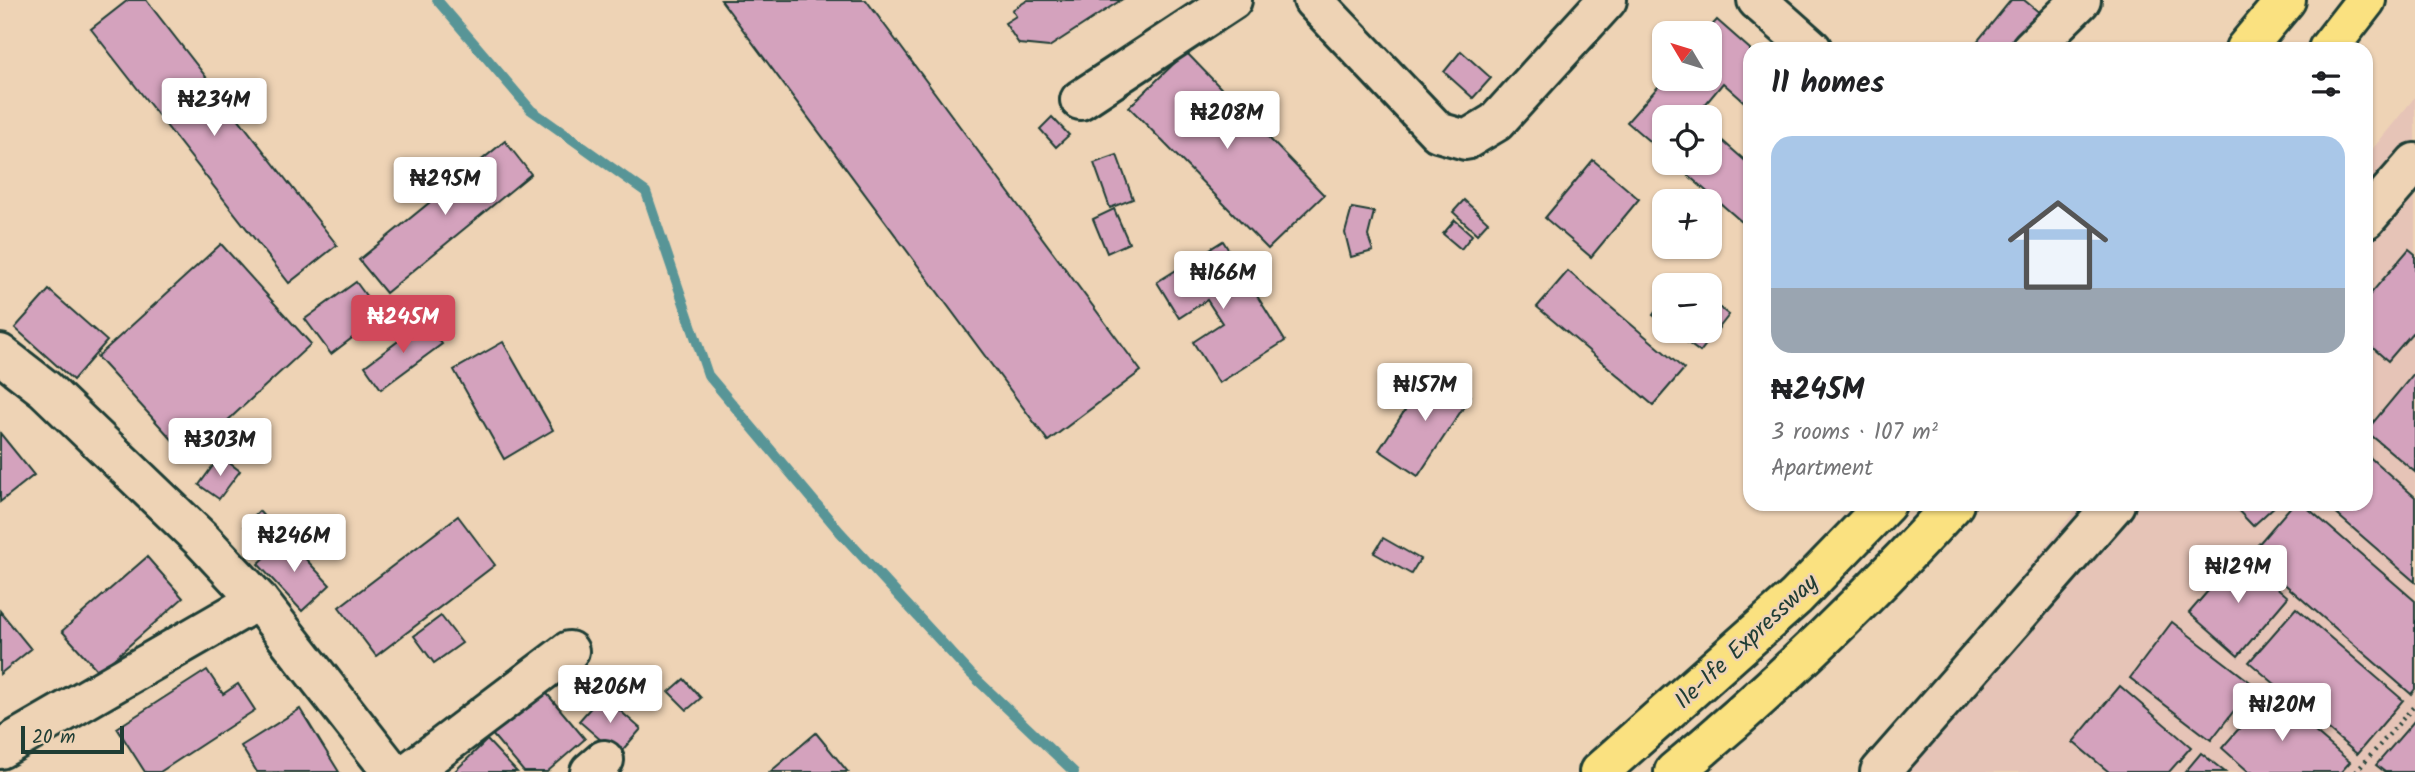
<!DOCTYPE html>
<meta charset="utf-8">
<style>
body{margin:0;font-family:Kalam,sans-serif;background:#f2f2f2;color:#202124;height:100vh;display:flex;flex-direction:column;font-size:26px;white-space:nowrap}
*{box-sizing:border-box;margin:0}
p{font-size:23px;color:#757577}
.icon{flex:none;width:38px;height:38px;fill:none;stroke:currentColor;stroke-width:2;stroke-linecap:round;stroke-linejoin:round}
.map{position:relative;flex:1;overflow:hidden}
.drawer{position:absolute;left:1743px;top:42px;width:630px;height:469px;display:flex;flex-direction:column;background:#fff;border-radius:21px;box-shadow:0 2px 5px #0004}
.drawer>*{flex:none}
.needle{width:46px;rotate:308deg}
.tools{position:absolute;left:1652px;top:21px;display:grid;gap:14px}
.tools a{display:grid;place-items:center;width:70px;height:70px;border-radius:14px;background:#fff;box-shadow:0 2px 5px #0004;font-size:35px}
.scale{position:absolute;left:21px;bottom:18px;width:103px;box-sizing:border-box;padding-left:7px;border:4px solid #1f3d34;border-top:0;font-size:19px;line-height:24px;white-space:nowrap;color:#1f3d34;-webkit-text-stroke:5px #eed3b5;paint-order:stroke}
.price{position:absolute;translate:-50% -60px;padding:0 16px;border-radius:7px;background:#fff;color:#222;font-size:23px;line-height:46px;filter:drop-shadow(0 2px 4px #0008)}
.price::after{content:'';position:absolute;left:50%;top:42px;width:21px;height:16px;margin-left:-10px;background:inherit;clip-path:polygon(0 0,100% 0,50% 100%)}
.price.on{background:#d1495b;color:#fff}
ul{padding:0;list-style:none}
li{display:grid;align-content:center;gap:14px;height:371px;padding:0 28px}
li+li{border-top:2px solid #e0e0e0}
li span{display:grid;place-items:center;height:217px;border-radius:21px;color:#555}
li>.icon{margin-inline-start:auto}
span .icon{width:126px;height:126px;fill:#fffc;stroke-width:1}
li b{font-size:30px}
h2{display:flex;justify-content:space-between;align-items:center;height:84px;padding:0 28px;font-size:30px}
.map>svg:first-child{display:block}
.built{fill:#e6c4b7}
.lines{fill:none;stroke-linecap:round;stroke-linejoin:round}
.stream{stroke:#589597;stroke-width:10}
.building{fill:#d4a2bd;stroke:#1f3d34;stroke-width:2}
.minor-casing{stroke:#1f3d34;stroke-width:44}
.highway-casing{stroke:#1f3d34;stroke-width:44}
.path{stroke:#1f3d34;stroke-width:4.5;stroke-dasharray:2 5;stroke-linecap:butt}
.minor{stroke:#eed3b5;stroke-width:38}
.highway{stroke:#fae180;stroke-width:38}
.labels{text-anchor:middle;stroke-width:5;stroke-linejoin:round;paint-order:stroke}
.street-label{font-size:24px;fill:#1f3d34;stroke:#eed3b5}
</style>
<div class="map">
<svg width="2415" height="772" viewBox="0 0 2415 772">
<rect width="100%" height="100%" fill="#eed3b5"/>
<filter id="ink" filterUnits="userSpaceOnUse"><feTurbulence type="fractalNoise" baseFrequency=".0143" numOctaves="2"/><feDisplacementMap in="SourceGraphic" scale="14" xChannelSelector="R" yChannelSelector="G"/><feConvolveMatrix kernelMatrix="1 2 1 2 8 2 1 2 1" color-interpolation-filters="sRGB"/></filter>
<g filter="url(#ink)">
<polygon class="built" points="2415,97 2415,772 1860,772 2081,504 2366,504 2366,157"/>
<g class="lines">
<polyline class="stream" points="437,0 531,110 646,192 708,375 840,532 970,673 1074,772"/>
</g>
<g class="building">
<polygon points="128,0 146,0 337,245 289,283 91,29"/>
<polygon points="721,0 866,0 1141,371 1048,441"/>
<polygon points="1028,0 1121,0 1049,47 1019,44 1005,23 1016,16 1012,10"/>
<polygon points="2011,0 2024,0 2057,27 2038,49 1971,49"/>
<polygon points="1717,20 1750,49 1750,107 1723,83 1695,117 1664,117 1664,154 1627,122 1665,79 1710,79 1710,33 1705,33"/>
<polygon points="1461,51 1491,78 1473,98 1444,72"/>
<polygon points="1186,52 1324,195 1268,249 1129,107"/>
<polygon points="1052,117 1069,135 1056,147 1040,129"/>
<polygon points="1710,130 1750,165 1750,229 1674,163 1710,163"/>
<polygon points="505,141 531,174 386,293 359,260"/>
<polygon points="1117,155 1133,199 1110,208 1094,163"/>
<polygon points="1593,160 1639,199 1591,257 1545,218"/>
<polygon points="1464,200 1488,222 1477,234 1453,212"/>
<polygon points="1352,208 1374,212 1368,236 1373,251 1351,257 1345,233"/>
<polygon points="1114,209 1129,243 1107,253 1093,219"/>
<polygon points="1455,220 1472,235 1461,249 1443,234"/>
<polygon points="1223,241 1285,341 1219,383 1193,342 1222,323 1207,300 1179,318 1157,282"/>
<polygon points="221,244 311,344 188,457 97,357"/>
<polygon points="2409,249 2415,254 2415,336 2412,333 2388,361 2366,342 2366,299"/>
<polygon points="1568,271 1684,369 1653,405 1537,307"/>
<polygon points="356,282 381,316 331,354 305,319"/>
<polygon points="49,290 107,341 73,380 15,328"/>
<polygon points="1710,300 1729,315 1700,352 1672,331 1710,331"/>
<polygon points="1660,305 1664,308 1664,324 1653,315"/>
<polygon points="425,321 442,344 381,389 365,366"/>
<polygon points="503,342 553,430 504,459 454,370"/>
<polygon points="1432,369 1471,396 1418,476 1379,450"/>
<polygon points="2415,372 2415,472 2366,431"/>
<polygon points="0,433 34,475 0,502"/>
<polygon points="2366,454 2415,497 2415,582 2325,504 2366,504"/>
<polygon points="220,456 240,471 219,499 199,485"/>
<polygon points="2232,504 2277,504 2253,526"/>
<polygon points="2293,504 2303,504 2415,601 2415,689 2411,694 2250,554"/>
<polygon points="259,511 274,528 259,543 244,526"/>
<polygon points="458,516 495,565 376,656 339,607"/>
<polygon points="286,538 330,585 302,611 258,564"/>
<polygon points="1383,538 1420,559 1411,574 1374,553"/>
<polygon points="2239,555 2288,597 2238,656 2189,613"/>
<polygon points="147,557 183,598 99,672 62,631"/>
<polygon points="2296,608 2403,700 2357,754 2249,662"/>
<polygon points="0,611 31,649 0,674"/>
<polygon points="441,616 462,643 434,663 414,636"/>
<polygon points="2172,622 2254,685 2211,740 2130,678"/>
<polygon points="207,670 223,694 238,684 255,710 160,772 145,772 117,728"/>
<polygon points="684,679 701,698 687,710 669,692"/>
<polygon points="2120,686 2191,747 2169,772 2109,772 2073,742"/>
<polygon points="543,689 585,739 547,772 524,772 491,733"/>
<polygon points="2270,693 2350,762 2341,772 2249,772 2222,748"/>
<polygon points="602,695 641,729 618,755 579,721"/>
<polygon points="300,709 339,772 257,772 241,746"/>
<polygon points="2415,720 2415,772 2385,772 2376,765"/>
<polygon points="816,733 848,772 770,772"/>
<polygon points="487,740 517,772 454,772"/>
<polygon points="2201,753 2225,772 2185,772"/>
</g>
<g class="lines">
<defs>
<g id="minor">
<polyline points="1313,0 1438,132 1466,140 1496,122 1607,0"/>
<polyline points="1757,0 1812,49"/>
<polyline points="2031,49 2081,0"/>
<polyline points="1080,100 1232,0"/>
<polyline points="2366,219 2415,163"/>
<polyline points="0,354 45,389 202,540 258,600 392,772"/>
<polyline points="0,749 258,600"/>
<polyline points="409,772 569,651"/>
<polyline points="590,772 604,760"/>
<polyline points="1880,772 2115,504"/>
</g>
<g id="highway">
<polyline points="2245,49 2286,0"/>
<polyline points="2328,49 2366,0"/>
<polyline points="1599,772 1796,597 1886,504"/>
<path d="M1674,772C1773,690 1867,599 1954,504"/>
</g>
</defs>
<use href="#minor" class="minor-casing"/>
<use href="#highway" class="highway-casing"/>
<polyline class="path" points="2356,772 2415,705"/>
<use href="#minor" class="minor"/>
<use href="#highway" class="highway"/>
</g>
</g>
<g class="labels">
<g class="street-label">
<text transform="translate(1746 641) rotate(-43)" y="8">Ile-Ife Expressway</text>
</g>
</g>
</svg>
<div class="tools">
<a><svg class="needle" viewBox="-14 -14 28 28"><path d="M0-13l5 13h-10z" fill="#e53935"/><path d="M0 13l5-13h-10z" fill="#757577"/></svg></a>
<a><svg class="icon" aria-label="locate" viewBox="0 0 24 24"><circle cx="12" cy="12" r="6"/><path d="M12 2v4M12 18v4M2 12h4M18 12h4"/></svg></a>
<a>+</a>
<a>−</a>
</div>
<div class="scale">20 m</div>
<b class="price" style="left:214px;top:138px">₦234M</b>
<b class="price" style="left:1227px;top:151px">₦208M</b>
<b class="price" style="left:445px;top:217px">₦295M</b>
<b class="price" style="left:1223px;top:311px">₦166M</b>
<b class="price on" style="left:403px;top:355px">₦245M</b>
<b class="price" style="left:1425px;top:423px">₦157M</b>
<b class="price" style="left:220px;top:478px">₦303M</b>
<b class="price" style="left:294px;top:574px">₦246M</b>
<b class="price" style="left:2238px;top:605px">₦129M</b>
<b class="price" style="left:610px;top:725px">₦206M</b>
<b class="price" style="left:2282px;top:743px">₦120M</b>
<section class="drawer">
<h2>11 homes<svg class="icon" aria-label="filters" viewBox="0 0 24 24"><path d="M4 7h16M4 17h16"/><circle cx="9" cy="7" r="2"/><circle cx="15" cy="17" r="2"/></svg></h2>
<ul>
<li><span style="background:linear-gradient(#a9c7e8 70%,#9aa5b1 0)"><svg class="icon" aria-label="home" viewBox="0 0 24 24"><path d="M3 11l9-7 9 7M6 9v11h12V9"/></svg></span><div><b>₦245M</b><p>3 rooms · 107 m²</p><p>Apartment</p></div></li>
</ul>
</section>
</div>
